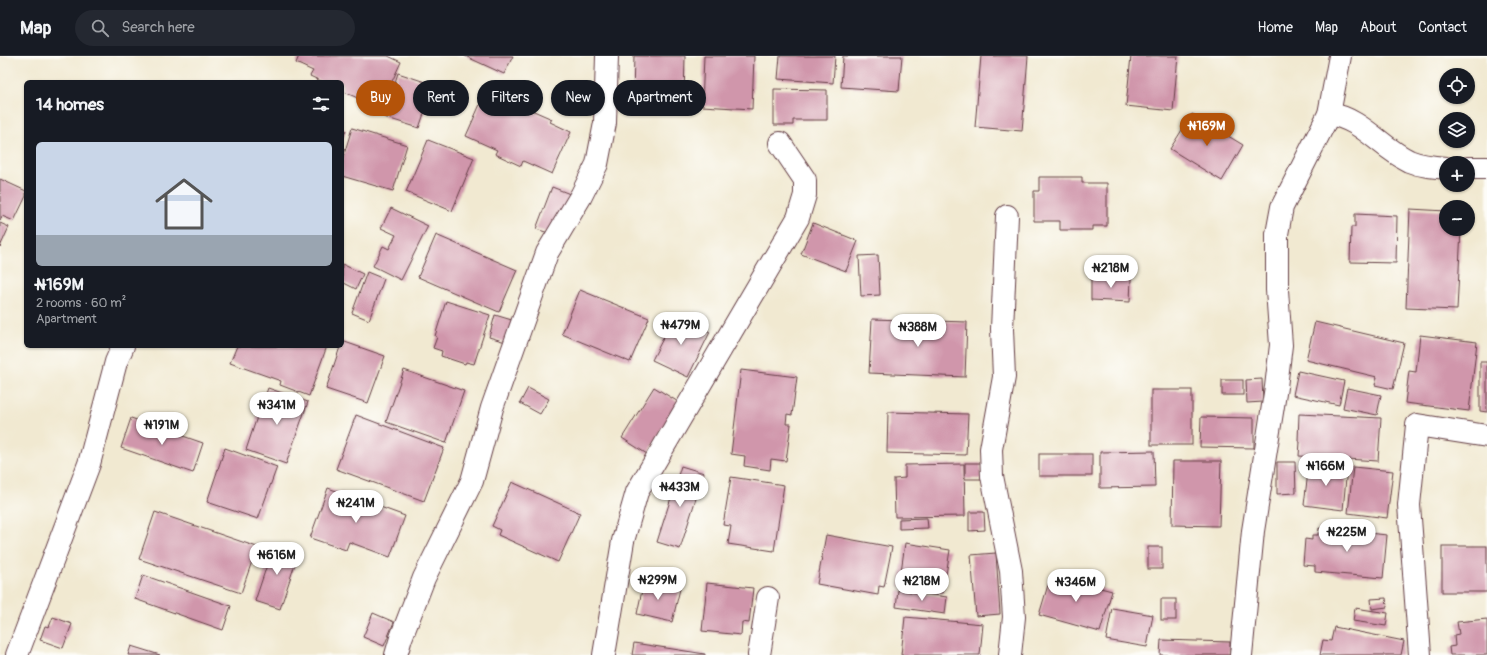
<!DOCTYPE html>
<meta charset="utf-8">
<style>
body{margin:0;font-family:Pangolin,sans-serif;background:#242831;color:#f1f3f6;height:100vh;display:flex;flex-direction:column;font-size:15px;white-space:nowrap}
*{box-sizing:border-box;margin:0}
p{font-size:13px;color:#9ea1a6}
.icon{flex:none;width:22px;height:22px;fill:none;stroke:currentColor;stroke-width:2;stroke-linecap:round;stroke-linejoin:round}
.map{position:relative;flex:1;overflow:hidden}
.sheet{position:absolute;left:24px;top:24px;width:320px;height:268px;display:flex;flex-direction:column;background:#171b24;border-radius:6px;box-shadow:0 1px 3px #0004}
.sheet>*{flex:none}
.banner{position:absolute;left:356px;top:24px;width:380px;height:36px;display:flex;gap:8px}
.controls{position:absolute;left:1439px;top:12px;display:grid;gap:8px}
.controls a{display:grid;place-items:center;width:36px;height:36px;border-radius:50%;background:#171b24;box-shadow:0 1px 3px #0004;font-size:20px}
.price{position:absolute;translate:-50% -34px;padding:0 9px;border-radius:14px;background:#fff;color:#222;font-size:13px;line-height:26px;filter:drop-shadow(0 1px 2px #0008)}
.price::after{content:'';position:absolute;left:50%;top:24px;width:12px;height:9px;margin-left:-6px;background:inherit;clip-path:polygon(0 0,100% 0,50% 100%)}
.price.selected{background:#b45309;color:#fff}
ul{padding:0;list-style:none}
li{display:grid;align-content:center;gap:8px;height:212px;padding:0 12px}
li+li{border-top:1px solid #363941}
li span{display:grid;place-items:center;height:124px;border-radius:6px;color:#555}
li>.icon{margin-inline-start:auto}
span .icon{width:72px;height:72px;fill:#fffc;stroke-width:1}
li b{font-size:17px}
h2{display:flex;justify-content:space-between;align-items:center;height:48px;padding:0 12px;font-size:17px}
.pill{padding:0 14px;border-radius:18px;background:#171b24;box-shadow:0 1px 3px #0004;font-size:14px;line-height:36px}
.pill.selected{background:#b45309;color:#fff}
header{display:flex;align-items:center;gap:24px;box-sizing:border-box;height:56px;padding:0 20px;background:#171b24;border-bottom:1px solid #363941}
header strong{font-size:19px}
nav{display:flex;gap:22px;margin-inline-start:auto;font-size:14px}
.search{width:280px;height:36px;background:#242831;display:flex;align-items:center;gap:10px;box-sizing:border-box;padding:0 14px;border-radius:22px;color:#9ea1a6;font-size:15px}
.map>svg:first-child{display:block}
.building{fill:#d096ab}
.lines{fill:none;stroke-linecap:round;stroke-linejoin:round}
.minor-casing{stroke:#633d44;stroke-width:24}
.minor{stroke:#fff;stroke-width:22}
</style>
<header>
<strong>Map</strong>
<div class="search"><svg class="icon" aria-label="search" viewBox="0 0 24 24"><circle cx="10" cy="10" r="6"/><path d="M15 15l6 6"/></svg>Search here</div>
<nav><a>Home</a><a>Map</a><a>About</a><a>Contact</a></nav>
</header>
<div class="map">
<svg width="1487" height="599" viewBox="0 0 1487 599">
<rect width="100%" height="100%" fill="#fdfcf7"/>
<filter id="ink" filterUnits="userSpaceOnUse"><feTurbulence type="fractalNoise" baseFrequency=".025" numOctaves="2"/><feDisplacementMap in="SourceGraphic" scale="8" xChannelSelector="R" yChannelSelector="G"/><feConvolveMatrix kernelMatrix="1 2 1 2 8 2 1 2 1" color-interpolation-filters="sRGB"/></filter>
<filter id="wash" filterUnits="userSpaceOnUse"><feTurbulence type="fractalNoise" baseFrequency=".012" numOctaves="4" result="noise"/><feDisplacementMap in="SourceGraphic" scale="16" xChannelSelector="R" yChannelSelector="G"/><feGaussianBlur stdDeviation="0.9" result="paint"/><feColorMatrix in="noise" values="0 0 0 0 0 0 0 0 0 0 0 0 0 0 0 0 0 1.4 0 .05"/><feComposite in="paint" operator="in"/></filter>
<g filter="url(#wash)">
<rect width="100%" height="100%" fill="#f1e9d1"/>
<g id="blocks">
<g class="building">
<polygon points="299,0 388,0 401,6 382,47 364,39 362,44 342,35 342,26 323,26 310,20 313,15 296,7"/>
<polygon points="465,0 513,0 504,18"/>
<polygon points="634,0 685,0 684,42 633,41"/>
<polygon points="704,0 754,0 752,53 702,50"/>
<polygon points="780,0 835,0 833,27 778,23"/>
<polygon points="843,0 902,0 899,35 841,31"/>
<polygon points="981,0 1028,0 1022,75 975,71"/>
<polygon points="1131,0 1178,0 1173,55 1126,50"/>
<polygon points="398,17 434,29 419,72 384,61"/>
<polygon points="774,33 827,34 827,64 793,64 793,69 774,69"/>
<polygon points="485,37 503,45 504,42 552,63 550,66 571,76 552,118 523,105 521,110 495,98 497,94 466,80"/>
<polygon points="1192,58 1243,89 1222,125 1170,93"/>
<polygon points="352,72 407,89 393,135 342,120 342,105"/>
<polygon points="342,73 346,74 342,86"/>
<polygon points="428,84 474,102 452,155 406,136"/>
<polygon points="1039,121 1082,121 1082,127 1107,127 1107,170 1092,170 1092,174 1060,174 1060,165 1034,165 1034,135 1039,135"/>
<polygon points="0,123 26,135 26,140 14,165 2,160 0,165"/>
<polygon points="552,131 570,138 555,179 536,173"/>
<polygon points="391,152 428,170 401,224 373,210 383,190 389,193 396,179 381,172"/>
<polygon points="1410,153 1446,155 1446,173 1461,173 1457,254 1406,252"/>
<polygon points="1355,158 1397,160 1396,207 1350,206 1351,171 1355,171"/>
<polygon points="0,167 9,171 0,191"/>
<polygon points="813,167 858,185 846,215 801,198"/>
<polygon points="436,179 517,214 499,256 418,221"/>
<polygon points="878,199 880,239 861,240 859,200"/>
<polygon points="342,208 363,218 356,233 342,226"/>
<polygon points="367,216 384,223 369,264 352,257"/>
<polygon points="1091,221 1131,222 1130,246 1091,244"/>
<polygon points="580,234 649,262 630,306 562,278"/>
<polygon points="446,245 490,259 474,308 466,306 465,308 441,300 442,295 433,292 437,281 435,280"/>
<polygon points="495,259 515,265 509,287 489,281"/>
<polygon points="675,259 710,276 688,321 652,304"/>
<polygon points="872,263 967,266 965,321 869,317"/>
<polygon points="1315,266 1404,287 1393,333 1375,329 1377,321 1306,304"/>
<polygon points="1420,279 1477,286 1469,355 1405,347 1409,315 1416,316"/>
<polygon points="342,285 385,300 368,347 326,333"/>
<polygon points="237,290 327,290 309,340 280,329 281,325 230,307"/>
<polygon points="1480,306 1487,306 1487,356 1480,355"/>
<polygon points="404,314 464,335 446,387 386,366"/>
<polygon points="741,314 797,321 792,359 787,358 786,368 791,368 786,405 771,403 770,414 744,410 745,400 731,398"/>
<polygon points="1298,315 1344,325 1339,349 1293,339"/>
<polygon points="1262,323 1263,346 1247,347 1246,324"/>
<rect x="1222" y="324" width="21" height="15"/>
<polygon points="654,331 680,347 647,398 622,382"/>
<polygon points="268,332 308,346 286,408 246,394 259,355 265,356 269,345 264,343"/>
<polygon points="528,332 549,343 540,358 520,347"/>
<polygon points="1347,332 1381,339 1377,359 1343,352"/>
<rect x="1151" y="334" width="41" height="55"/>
<polygon points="888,356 968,358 966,399 887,397"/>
<polygon points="1299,358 1381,362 1378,405 1299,400 1300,386 1298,385"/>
<polygon points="356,359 444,392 424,445 336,413"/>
<polygon points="1201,361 1254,362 1254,392 1200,391"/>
<polygon points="131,362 203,387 193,417 121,392"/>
<polygon points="225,392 277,411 258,463 207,446"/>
<polygon points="1154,395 1155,431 1100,432 1100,396"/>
<rect x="1039" y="398" width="53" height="22"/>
<polygon points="1173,405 1221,405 1219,470 1172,469"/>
<polygon points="1277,406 1295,406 1296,437 1277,438"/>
<rect x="965" y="407" width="16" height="16"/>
<polygon points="964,408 965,460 895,461 894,423 905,422 905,409"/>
<polygon points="1309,408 1347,412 1343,454 1304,449"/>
<polygon points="681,410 704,417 680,493 657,486"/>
<polygon points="1353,411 1393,415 1387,462 1348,457"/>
<polygon points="731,421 784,429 774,495 728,488 731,470 723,469"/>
<polygon points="512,426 580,457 558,506 498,479 500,474 492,470"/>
<polygon points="328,432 405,460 390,501 349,486 346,494 310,482"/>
<polygon points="155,456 257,491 241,537 139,503"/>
<polygon points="969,456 984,456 985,474 969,475"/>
<polygon points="927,462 928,472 899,473 899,463"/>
<polygon points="1319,472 1387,479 1383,522 1315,516 1315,510 1303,509 1305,483 1312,484 1312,479 1318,479"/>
<polygon points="826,479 892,491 884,531 879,530 878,539 817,528"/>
<polygon points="905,487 950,494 943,537 899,530"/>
<polygon points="274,488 299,496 280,553 255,545"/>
<rect x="1442" y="490" width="45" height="46"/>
<rect x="1148" y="491" width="14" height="22"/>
<polygon points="996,497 1000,558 976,560 971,499"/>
<polygon points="143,519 231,550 223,574 135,543"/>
<polygon points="1051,519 1112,535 1100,576 1039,559"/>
<polygon points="644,525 680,533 672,566 637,558"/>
<polygon points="707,527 753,532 749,567 742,566 741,579 702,575"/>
<polygon points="898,534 947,541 945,558 896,551"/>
<polygon points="1386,542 1387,551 1372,553 1371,543"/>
<rect x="1161" y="543" width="15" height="21"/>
<polygon points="1112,552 1153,559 1147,591 1106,584"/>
<polygon points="1355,552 1388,557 1386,570 1353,565"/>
<polygon points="373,557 394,566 384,590 363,581"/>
<polygon points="53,561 72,568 63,592 40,584 45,570 49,571"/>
<polygon points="905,561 983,568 980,599 901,599"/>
<polygon points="1487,563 1487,599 1450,599 1449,591 1455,590 1454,579 1459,578 1457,566"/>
<polygon points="1334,571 1404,585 1401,599 1320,599 1323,584 1331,585"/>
<polygon points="1161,584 1230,586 1230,599 1160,599"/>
<polygon points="634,587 705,598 705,599 632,599"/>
<polygon points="131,590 160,599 128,599"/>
</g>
</g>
</g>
<g filter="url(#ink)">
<use href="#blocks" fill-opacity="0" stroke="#633d44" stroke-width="1"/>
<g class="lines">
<defs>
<g id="minor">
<path d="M1329,58C1361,62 1381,92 1409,105C1421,110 1433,111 1446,112"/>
<polyline points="1468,112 1487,112"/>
<polyline points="1007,160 1002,273 1004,321 991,393 992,420 1011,515 1014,561 1010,599"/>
<polyline points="17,599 89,408 116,306 123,290"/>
<polyline points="396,599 401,582 424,522 472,425 492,352 547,197 581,140 597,108 605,67 607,0"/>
<polyline points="604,599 623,485 637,436 798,162 805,139 805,124 780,87"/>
<polyline points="759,599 768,542"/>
<polyline points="1241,599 1253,475 1276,331 1281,289 1277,234 1277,178 1282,151 1329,58 1340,0"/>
<polyline points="1420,599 1409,449 1417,369 1487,380"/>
</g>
</defs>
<use href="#minor" class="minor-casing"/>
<use href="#minor" class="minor"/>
</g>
</g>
</svg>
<div class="controls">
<a><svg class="icon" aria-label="locate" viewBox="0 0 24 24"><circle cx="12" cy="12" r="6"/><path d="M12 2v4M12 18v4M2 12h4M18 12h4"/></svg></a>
<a><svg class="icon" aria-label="layers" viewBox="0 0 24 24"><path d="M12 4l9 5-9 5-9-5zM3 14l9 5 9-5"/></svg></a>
<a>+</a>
<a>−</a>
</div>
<b class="price selected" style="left:1207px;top:91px">₦169M</b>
<b class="price" style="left:1111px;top:233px">₦218M</b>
<b class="price" style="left:681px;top:290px">₦479M</b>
<b class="price" style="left:918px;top:292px">₦388M</b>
<b class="price" style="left:277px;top:370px">₦341M</b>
<b class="price" style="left:162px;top:390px">₦191M</b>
<b class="price" style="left:1326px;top:431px">₦166M</b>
<b class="price" style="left:680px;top:452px">₦433M</b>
<b class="price" style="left:356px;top:468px">₦241M</b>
<b class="price" style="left:1347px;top:497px">₦225M</b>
<b class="price" style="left:277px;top:520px">₦616M</b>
<b class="price" style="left:658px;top:545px">₦299M</b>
<b class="price" style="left:922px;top:546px">₦218M</b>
<b class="price" style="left:1076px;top:547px">₦346M</b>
<div class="banner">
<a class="pill selected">Buy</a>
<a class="pill">Rent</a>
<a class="pill">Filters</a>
<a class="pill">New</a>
<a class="pill">Apartment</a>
</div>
<section class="sheet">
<h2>14 homes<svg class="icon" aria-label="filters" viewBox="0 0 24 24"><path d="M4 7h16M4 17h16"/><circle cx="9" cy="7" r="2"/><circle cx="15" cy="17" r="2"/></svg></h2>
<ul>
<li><span style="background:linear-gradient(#c9d6e8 75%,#9aa5b1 0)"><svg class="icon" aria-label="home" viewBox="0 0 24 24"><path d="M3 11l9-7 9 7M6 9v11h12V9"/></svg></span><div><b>₦169M</b><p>2 rooms · 60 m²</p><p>Apartment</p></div></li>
</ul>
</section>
</div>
